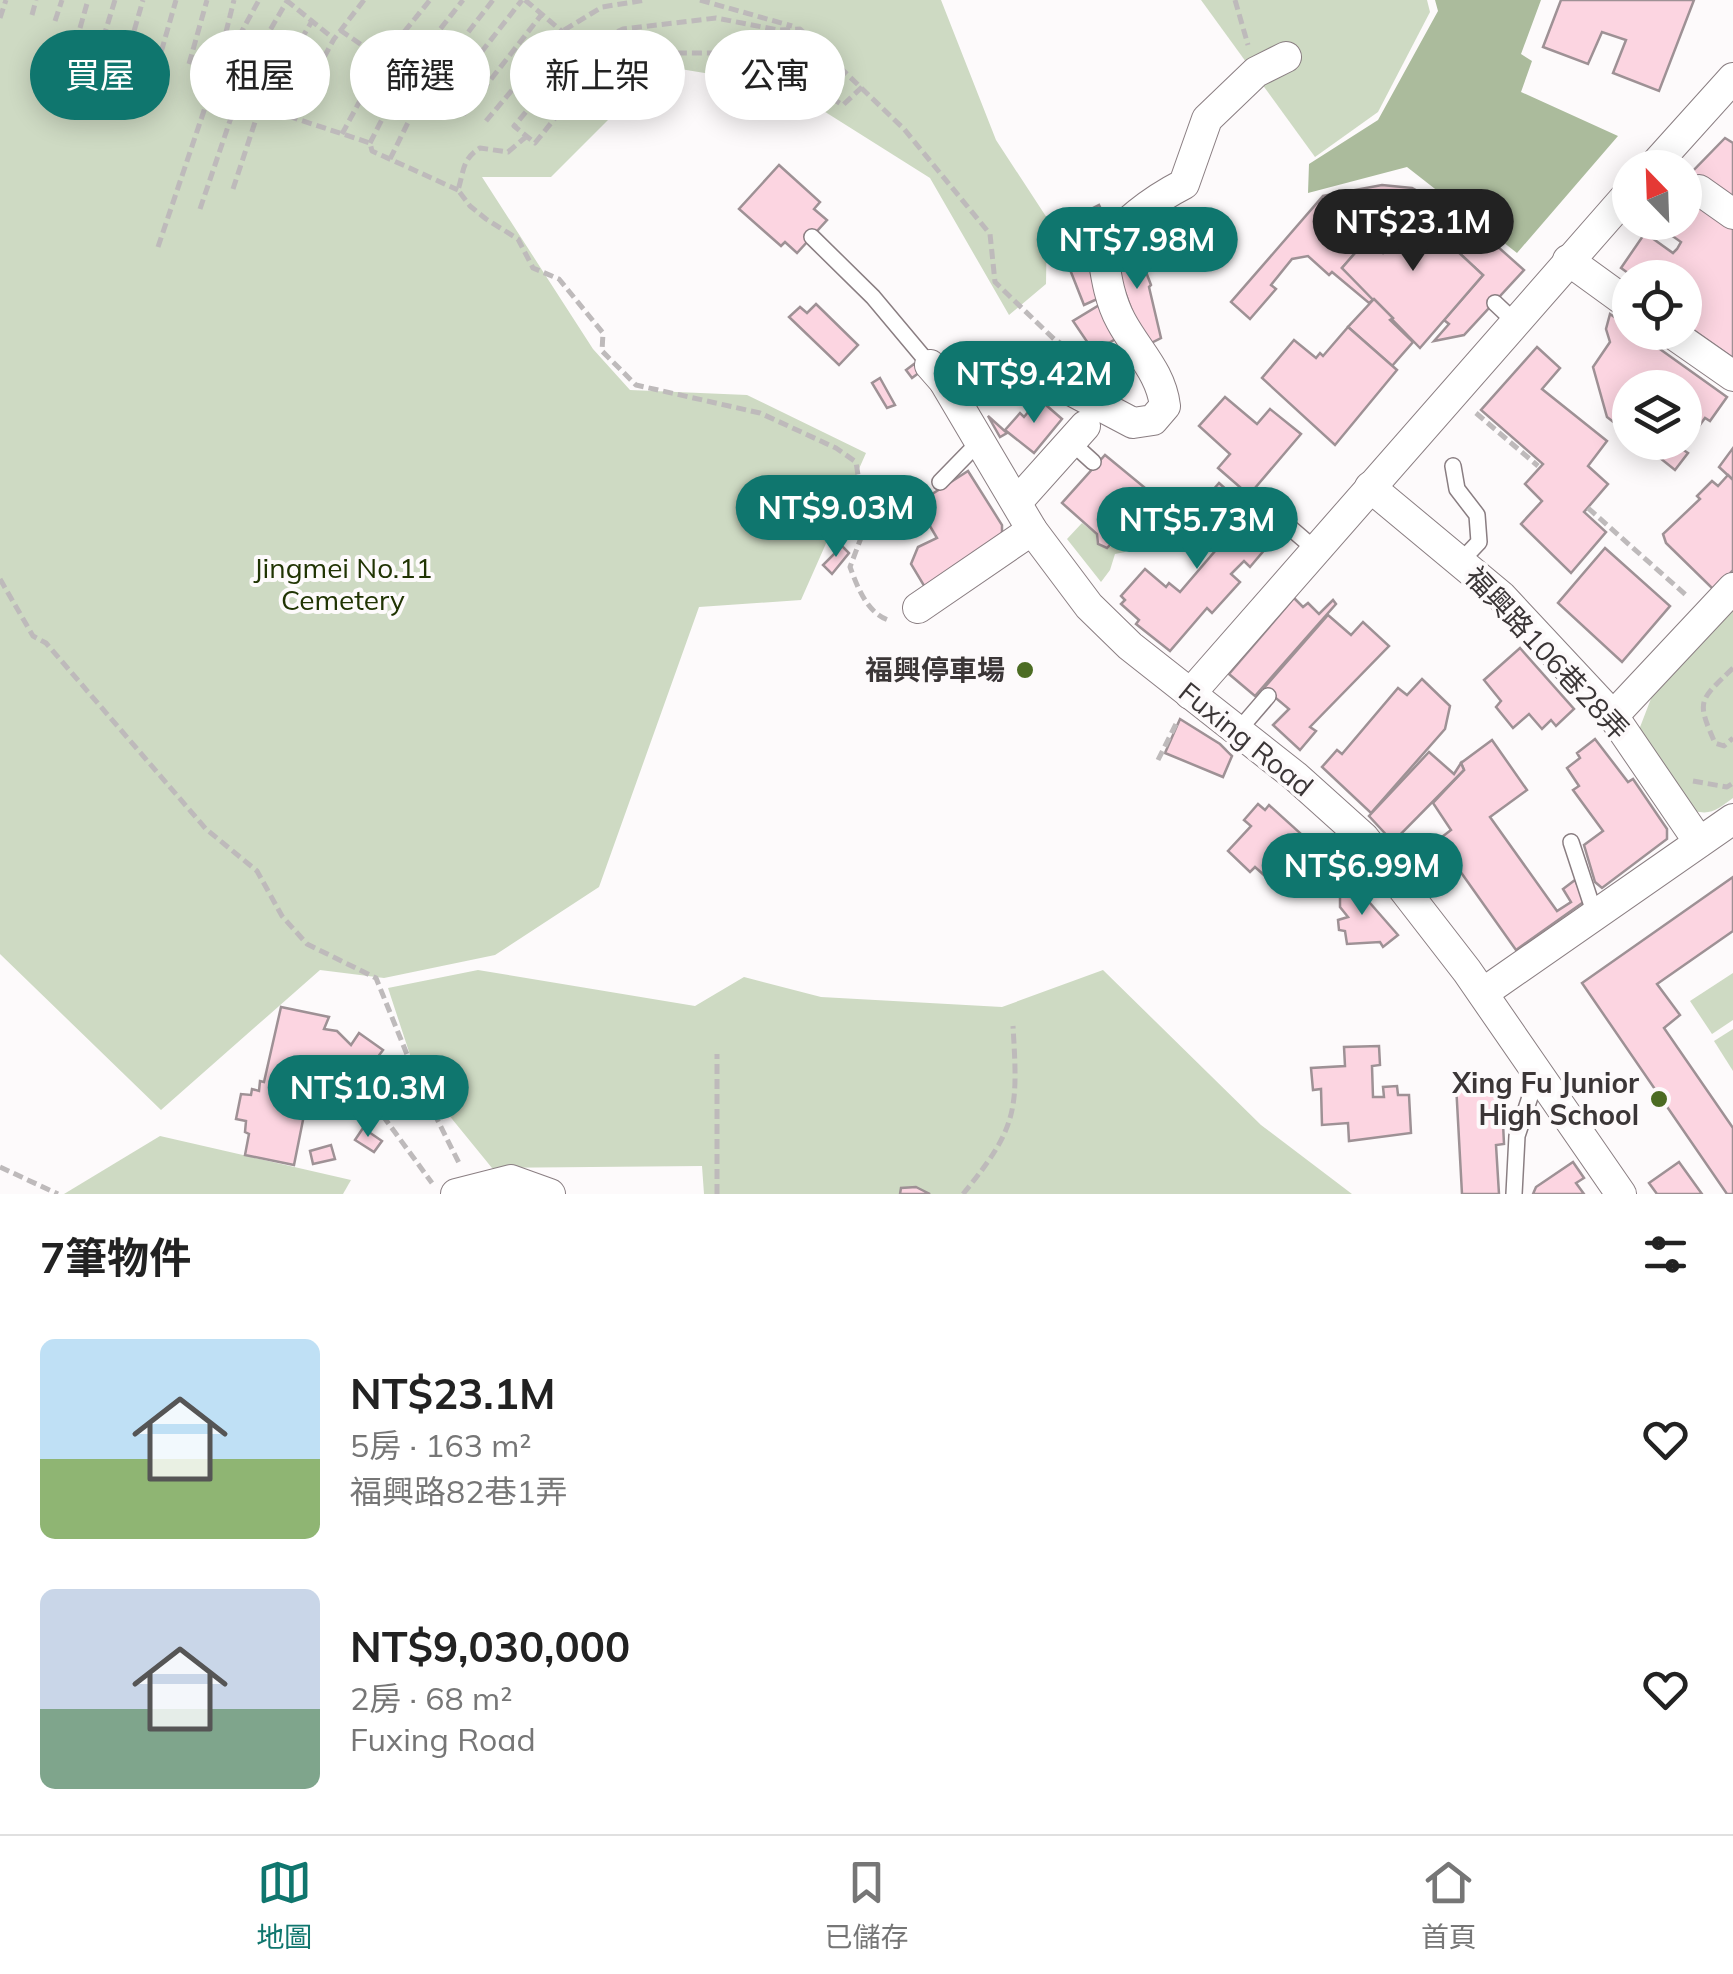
<!DOCTYPE html>
<html lang="zh-TW">
<meta charset="utf-8">
<style>
body{margin:0;font-family:Mulish,"Noto Sans TC",sans-serif;background:#f6f6f6;color:#222;height:100vh;display:flex;flex-direction:column;font-size:38px;white-space:nowrap}
*{box-sizing:border-box;margin:0}
p{font-size:32px;color:#767676}
.icon{flex:none;width:55px;height:55px;fill:none;stroke:currentColor;stroke-width:2;stroke-linecap:round;stroke-linejoin:round}
.map{position:relative;height:1194px;overflow:hidden}
.panel{display:flex;flex-direction:column;background:#fff;flex:1}
.panel>*{flex:none}
.top-card{position:absolute;left:30px;top:30px;width:1000px;height:90px;display:flex;gap:20px}
.needle{width:65px;rotate:337deg}
.buttons{position:absolute;left:1612px;top:150px;display:grid;gap:20px}
.buttons a{display:grid;place-items:center;width:90px;height:90px;border-radius:50%;background:#fff;box-shadow:0 5px 25px #0003;font-size:50px}
.price{position:absolute;translate:-50% -85px;padding:0 22px;border-radius:35px;background:#0f766e;color:#fff;font-size:32px;line-height:65px;filter:drop-shadow(0 2px 5px #0008)}
.price::after{content:'';position:absolute;left:50%;top:60px;width:30px;height:22px;margin-left:-15px;background:inherit;clip-path:polygon(0 0,100% 0,50% 100%)}
.price.selected{background:#222;color:#fff}
ul{padding:0;list-style:none}
li{display:flex;align-items:center;gap:30px;height:250px;padding:0 40px}
li span{display:grid;place-items:center;flex:none;width:280px;height:200px;border-radius:15px;color:#555}
li>.icon{margin-inline-start:auto}
span .icon{width:120px;height:120px;fill:#fffc;stroke-width:1}
li b{font-size:42px}
h2{display:flex;justify-content:space-between;align-items:center;height:120px;padding:0 40px;font-size:42px}
.chip{padding:0 35px;border-radius:45px;background:#fff;box-shadow:0 5px 25px #0003;font-size:35px;line-height:90px}
.chip.selected{background:#0f766e;color:#fff}
.dock{display:flex;justify-content:space-around;align-items:center;height:140px;border-top:2px solid #e0e0e0;background:#fff;font-size:28px;color:#767676}
.dock a{display:grid;justify-items:center;gap:5px}
.dock .selected{color:#0f766e}
.map>svg:first-child{display:block}
.green{fill:#cedac3}
.forest{fill:#abbb9c}
.building{fill:#fcd5e1;stroke:#9e9195;stroke-width:2.5}
.lines{fill:none;stroke-linecap:round;stroke-linejoin:round}
.lane-casing{stroke:#8a7e82;stroke-width:18}
.street-casing{stroke:#8a7e82;stroke-width:32}
.path{stroke:#bebabb;stroke-width:5;stroke-dasharray:10 5;stroke-linecap:butt}
.lane{stroke:#fff;stroke-width:15}
.street{stroke:#fff;stroke-width:30}
.poi-dot{fill:#4c6c23;stroke:#fdfafb;stroke-width:4}
.labels{text-anchor:middle;stroke-width:8;stroke-linejoin:round;paint-order:stroke}
.park-label{font-size:28px;fill:#203403;stroke:#fdfafb}
.street-label{font-size:28px;fill:#3b3637;stroke:#fdfafb}
.poi-label{font-size:28px;font-weight:bold;fill:#3b3637;stroke:#fdfafb;text-anchor:end}
</style>
<div class="map">
<svg width="1733" height="1194" viewBox="0 0 1733 1194">
<rect width="100%" height="100%" fill="#fdfafb"/>
<g class="green">
<polygon points="0,0 941,0 996,140 1047,218 1046,284 1009,315 930,178 784,86 662,66 551,177 482,177 593,349 630,390 747,395 866,453 801,600 699,607 599,887 495,955 384,978 320,970 161,1110 0,954"/>
<polygon points="1201,0 1427,0 1430,12 1378,112 1315,157"/>
<path d="M1082,523L1096,534L1097,544C1113,555 1122,537 1133,524L1139,528V537L1125,552L1115,554L1110,570L1101,582L1067,539Z"/>
<path d="M1733,610V798C1720,807 1712,816 1695,811L1637,735L1652,696Z"/>
<polygon points="478,970 695,1006 744,977 821,997 1002,1007 1103,970 1261,1125 1352,1194 704,1194 702,1166 492,1168 417,1076 388,988"/>
<polygon points="1733,973 1733,1020 1712,1034 1690,1001"/>
<polygon points="1733,1029 1733,1071 1714,1041"/>
<polygon points="160,1136 351,1180 343,1194 64,1194"/>
</g>
<polygon class="forest" points="1435,0 1541,0 1521,54 1532,61 1521,92 1618,136 1517,253 1407,167 1308,193 1309,164 1378,120 1438,11"/>
<g class="building">
<polygon points="1561,0 1694,0 1659,91 1613,73 1626,40 1602,32 1588,64 1543,47"/>
<polygon points="1725,138 1733,143 1733,198 1690,174"/>
<polygon points="779,165 820,202 814,209 827,220 797,253 785,242 781,246 739,209"/>
<polygon points="1685,183 1733,227 1733,358 1685,324 1685,278 1635,278 1621,268 1645,233 1673,253 1677,249 1681,242 1654,223 1685,222"/>
<polygon points="1382,185 1412,188 1462,215 1524,270 1464,335 1434,341 1449,324 1444,320 1483,275 1401,199 1377,225 1393,242 1383,253 1376,247 1371,252 1362,245 1342,268 1374,299 1369,303 1332,272 1329,275 1308,256 1292,259 1271,285 1276,289 1250,319 1231,302 1323,196"/>
<polygon points="1401,199 1483,275 1420,348 1342,268 1362,245 1371,252 1376,247 1383,253 1393,242 1377,225"/>
<polygon points="1099,205 1110,227 1089,248 1067,258 1058,226"/>
<polygon points="1127,244 1143,264 1151,285 1149,287 1161,338 1145,346 1110,252"/>
<polygon points="1094,253 1104,296 1084,305 1067,262"/>
<polygon points="1374,299 1393,318 1390,320 1413,342 1392,366 1348,327"/>
<polygon points="816,304 858,345 839,365 789,317 800,307 807,313"/>
<polygon points="1101,304 1122,335 1094,352 1073,321"/>
<polygon points="1610,314 1630,328 1630,332 1636,332 1727,397 1710,421 1705,418 1682,449 1688,453 1675,470 1640,442 1685,442 1685,388 1630,388 1630,435 1607,417 1593,367 1610,342 1606,329"/>
<polygon points="1348,327 1397,370 1335,445 1262,378 1294,340 1316,358 1320,353 1323,356"/>
<polygon points="1537,347 1560,368 1542,389 1607,441 1588,466 1608,484 1584,512 1606,532 1571,573 1521,524 1542,501 1525,484 1543,464 1481,410"/>
<polygon points="914,364 920,372 912,378 906,370"/>
<polygon points="880,378 895,405 887,408 872,383"/>
<polygon points="1225,397 1257,424 1270,409 1301,434 1249,495 1218,468 1230,454 1199,426"/>
<polygon points="1039,399 1062,419 1034,453 1005,430 1020,413 1024,417"/>
<polygon points="988,416 1007,433 1000,437"/>
<polygon points="1733,448 1733,480 1719,467"/>
<polygon points="1105,455 1150,492 1137,505 1142,511 1107,548 1098,544 1097,534 1062,503"/>
<polygon points="968,471 1002,525 1002,536 926,589 911,564 918,547 937,538 924,516 928,513 920,498 925,490 929,496"/>
<polygon points="1728,475 1733,480 1733,570 1714,590 1666,543 1663,534 1700,499 1697,496 1712,481 1718,486"/>
<polygon points="809,478 838,489 831,511 801,501"/>
<polygon points="1219,483 1239,501 1235,508 1266,540 1263,545 1266,548 1250,567 1244,561 1231,574 1240,582 1212,613 1207,608 1170,651 1136,624 1139,620 1121,604 1125,600 1121,596 1145,569 1166,587 1169,583 1180,592 1215,551 1205,542 1206,535 1198,543 1180,528"/>
<polygon points="842,546 849,553 832,574 823,565"/>
<polygon points="1605,548 1670,606 1622,662 1558,603"/>
<polygon points="1294,598 1303,607 1308,603 1319,614 1333,600 1336,604 1255,696 1229,674"/>
<polygon points="1328,615 1351,635 1363,622 1389,646 1310,727 1316,731 1300,750 1273,725 1289,709 1264,688"/>
<polygon points="1520,648 1574,709 1556,726 1551,720 1542,729 1529,714 1513,728 1496,707 1501,701 1484,680"/>
<polygon points="1422,679 1450,706 1445,729 1371,813 1322,767 1337,750 1342,754 1398,688 1407,695"/>
<polygon points="1180,719 1220,744 1232,756 1223,777 1165,753"/>
<polygon points="1595,739 1628,782 1633,779 1667,829 1667,839 1602,888 1595,882 1584,845 1603,831 1573,790 1579,786 1567,768 1580,758 1577,753"/>
<polygon points="1492,740 1527,790 1490,817 1557,911 1571,902 1563,889 1575,880 1585,901 1516,950 1438,840 1451,830 1433,803 1464,770 1461,763"/>
<polygon points="1429,752 1454,774 1461,763 1464,770 1393,842 1369,816"/>
<polygon points="1258,804 1265,810 1269,805 1321,852 1301,874 1293,866 1275,885 1255,867 1250,872 1228,851 1251,826 1244,820"/>
<polygon points="1733,877 1733,931 1657,984 1680,1015 1664,1028 1733,1128 1733,1194 1727,1194 1582,983"/>
<polygon points="1349,879 1398,935 1383,947 1380,942 1347,944 1345,931 1339,930 1338,920 1348,917 1340,907 1340,880"/>
<polygon points="281,1007 329,1017 324,1029 337,1031 351,1045 359,1033 383,1050 374,1062 405,1087 388,1110 331,1071 335,1067 315,1060 294,1165 245,1155 249,1134 245,1132 246,1121 236,1119 241,1094 251,1095 252,1089 259,1091 260,1081 264,1082"/>
<polygon points="1379,1046 1380,1065 1372,1066 1373,1097 1384,1097 1383,1087 1397,1086 1398,1095 1409,1095 1411,1133 1349,1141 1348,1123 1322,1125 1321,1089 1313,1090 1311,1068 1345,1066 1344,1047"/>
<polygon points="1501,1081 1504,1144 1496,1145 1499,1194 1462,1194 1456,1084"/>
<polygon points="363,1128 382,1141 374,1152 355,1140"/>
<polygon points="331,1145 335,1159 313,1164 310,1151"/>
<polygon points="1573,1162 1584,1178 1576,1183 1584,1194 1533,1194 1536,1187"/>
<polygon points="1679,1162 1702,1194 1657,1194 1649,1183"/>
<polygon points="916,1187 930,1194 900,1194 901,1188"/>
</g>
<g class="lines">
<defs>
<g id="lane">
<polyline points="812,237 873,297 930,365"/>
<polyline points="1495,303 1514,321"/>
<polyline points="1071,442 1093,462"/>
<polyline points="1453,466 1457,489 1477,515 1479,542 1461,561"/>
<polyline points="940,482 980,441"/>
<polyline points="1280,519 1316,550"/>
<polyline points="1237,732 1268,696"/>
<polyline points="1571,842 1595,915"/>
<polyline points="1514,1194 1517,1136 1538,1073"/>
</g>
<g id="street">
<polyline points="1652,168 1733,78"/>
<polyline points="1699,190 1733,214"/>
<polyline points="1568,260 1630,305"/>
<polyline points="1670,332 1733,376"/>
<polyline points="930,365 944,381 1032,530 1089,606 1130,646 1295,776 1364,838 1467,971 1621,1194"/>
<path d="M944,381L970,362L993,360L1025,366L1133,423L1153,420L1165,406C1161,372 1137,351 1121,321C1109,299 1106,275 1102,250C1124,222 1153,200 1184,184L1207,119L1256,72L1286,57"/>
<polyline points="1370,487 1501,596 1613,716 1699,842"/>
<polyline points="1017,502 1085,426"/>
<polyline points="918,608 1032,530"/>
<polyline points="1190,694 1630,192"/>
<polyline points="1613,716 1733,588"/>
<polyline points="1483,993 1733,819"/>
<polyline points="456,1194 511,1180 550,1194"/>
</g>
</defs>
<use href="#lane" class="lane-casing"/>
<use href="#street" class="street-casing"/>
<g class="path">
<polyline points="115,0 103,39 160,56 176,0"/>
<polyline points="286,0 334,39"/>
<polyline points="364,0 334,39 291,117 370,143 372,151 458,190"/>
<polyline points="525,0 603,66"/>
<polyline points="700,0 792,26"/>
<polyline points="1235,0 1248,45"/>
<polyline points="32,15 36,0"/>
<polyline points="0,18 6,0"/>
<polyline points="55,21 62,0"/>
<polyline points="80,28 88,0"/>
<polyline points="340,30 463,115 542,14"/>
<polyline points="130,45 143,0"/>
<polyline points="189,64 207,0"/>
<polyline points="217,76 259,0"/>
<polyline points="862,87 843,105 778,66 760,65 723,53 635,53 603,66 565,112 556,117 535,143 514,126 580,48 623,29 716,18 778,30 800,29 904,129 990,234 995,282 1055,340 1101,367 1103,373"/>
<polyline points="444,100 522,0"/>
<polyline points="486,121 561,32 602,7 646,0"/>
<polyline points="342,134 383,58 430,0"/>
<path d="M527,136L508,152L480,148C462,159 464,171 458,190L470,206L486,219L518,239L533,268L559,279L603,333L602,351L636,385L760,413L836,448L856,462L858,475L884,493L864,530L850,567C858,588 867,614 891,621"/>
<polyline points="370,143 405,74 463,0"/>
<polyline points="390,159 425,88 493,0"/>
<polyline points="233,189 258,113 312,21"/>
<polyline points="200,209 236,103 236,89 287,1"/>
<polyline points="158,247 213,84 234,0"/>
<polyline points="1476,413 1538,466"/>
<polyline points="1588,508 1687,596"/>
<polyline points="0,579 33,636 46,643 206,829 257,871 282,916 307,944 376,978 417,1079 459,1163"/>
<path d="M1733,668C1699,701 1696,700 1715,743L1724,746L1733,738"/>
<polyline points="1158,760 1178,720"/>
<polyline points="1693,781 1727,787 1733,783"/>
<polyline points="330,1087 383,1116 432,1183"/>
<polyline points="0,1167 58,1194"/>
<polyline points="717,1194 717,1054"/>
<path d="M963,1194C1018,1127 1018,1110 1013,1026"/>
</g>
<use href="#lane" class="lane"/>
<use href="#street" class="street"/>
</g>
<g class="poi-dot">
<circle cx="1025" cy="670" r="10"/>
<circle cx="1659" cy="1099" r="10"/>
</g>
<g class="labels">
<g class="park-label">
<text x="343" y="578">Jingmei No.11<tspan x="343" dy="32">Cemetery</tspan></text>
</g>
<g class="street-label">
<text transform="translate(1547 653) rotate(47)" y="10">福興路106巷28弄</text>
<text transform="translate(1246 739) rotate(39)" y="10">Fuxing Road</text>
</g>
<g class="poi-label">
<text x="1005" y="680">福興停車場</text>
<text x="1639" y="1093">Xing Fu Junior<tspan x="1639" dy="32">High School</tspan></text>
</g>
</g>
</svg>
<div class="buttons">
<a><svg class="needle" viewBox="-14 -14 28 28"><path d="M0-13l5 13h-10z" fill="#e53935"/><path d="M0 13l5-13h-10z" fill="#767676"/></svg></a>
<a><svg class="icon" aria-label="locate" viewBox="0 0 24 24"><circle cx="12" cy="12" r="6"/><path d="M12 2v4M12 18v4M2 12h4M18 12h4"/></svg></a>
<a><svg class="icon" aria-label="layers" viewBox="0 0 24 24"><path d="M12 4l9 5-9 5-9-5zM3 14l9 5 9-5"/></svg></a>
</div>
<b class="price selected" style="left:1413px;top:274px">NT$23.1M</b>
<b class="price" style="left:1137px;top:292px">NT$7.98M</b>
<b class="price" style="left:1034px;top:426px">NT$9.42M</b>
<b class="price" style="left:836px;top:560px">NT$9.03M</b>
<b class="price" style="left:1197px;top:572px">NT$5.73M</b>
<b class="price" style="left:1362px;top:918px">NT$6.99M</b>
<b class="price" style="left:368px;top:1140px">NT$10.3M</b>
<div class="top-card">
<a class="chip selected">買屋</a>
<a class="chip">租屋</a>
<a class="chip">篩選</a>
<a class="chip">新上架</a>
<a class="chip">公寓</a>
</div>
</div>
<section class="panel">
<h2>7筆物件<svg class="icon" aria-label="filters" viewBox="0 0 24 24"><path d="M4 7h16M4 17h16"/><circle cx="9" cy="7" r="2"/><circle cx="15" cy="17" r="2"/></svg></h2>
<ul>
<li><span style="background:linear-gradient(#bfe0f5 60%,#8fb573 0)"><svg class="icon" aria-label="home" viewBox="0 0 24 24"><path d="M3 11l9-7 9 7M6 9v11h12V9"/></svg></span><div><b>NT$23.1M</b><p>5房 · 163 m²</p><p>福興路82巷1弄</p></div><svg class="icon" aria-label="heart" viewBox="0 0 24 24"><path d="M12 20l-8-8c-3-5 5-10 8-4 3-6 11-1 8 4z"/></svg></li>
<li><span style="background:linear-gradient(#c9d6e8 60%,#7fa58c 0)"><svg class="icon" aria-label="home" viewBox="0 0 24 24"><path d="M3 11l9-7 9 7M6 9v11h12V9"/></svg></span><div><b>NT$9,030,000</b><p>2房 · 68 m²</p><p>Fuxing Road</p></div><svg class="icon" aria-label="heart" viewBox="0 0 24 24"><path d="M12 20l-8-8c-3-5 5-10 8-4 3-6 11-1 8 4z"/></svg></li>
</ul>
</section>
<nav class="dock">
<a class="selected"><svg class="icon" aria-label="map" viewBox="0 0 24 24"><path d="M3 6l6-2 6 2 6-2v14l-6 2-6-2-6 2zM9 4v14M15 6v14"/></svg>地圖</a>
<a><svg class="icon" aria-label="saved" viewBox="0 0 24 24"><path d="M7 4h10v16l-5-4-5 4z"/></svg>已儲存</a>
<a><svg class="icon" aria-label="home" viewBox="0 0 24 24"><path d="M3 11l9-7 9 7M6 9v11h12V9"/></svg>首頁</a>
</nav>
